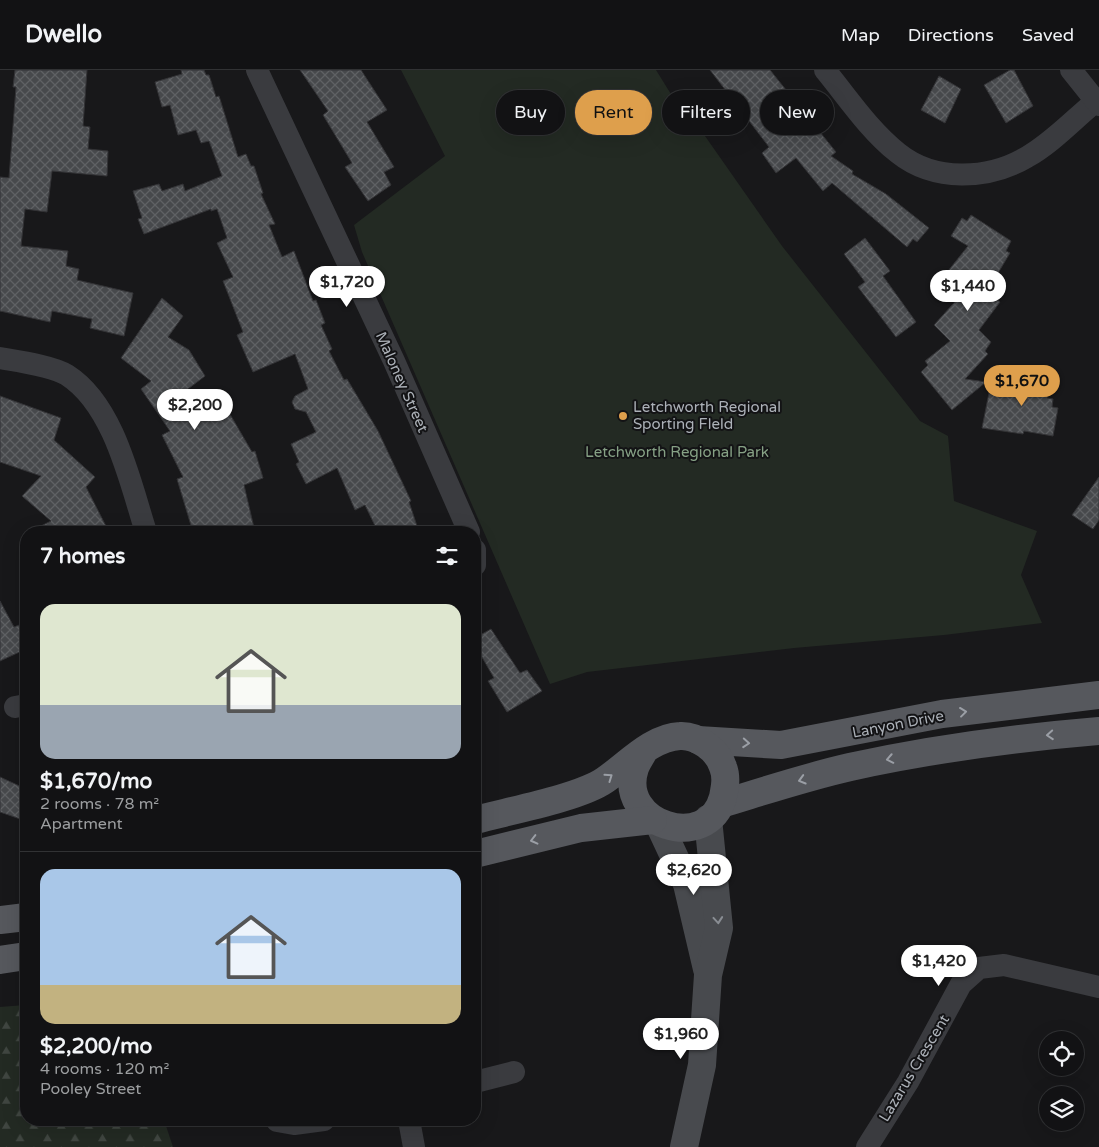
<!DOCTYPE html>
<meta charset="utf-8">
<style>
body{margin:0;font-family:"Varela Round",sans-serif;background:#1f2022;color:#f1f3f6;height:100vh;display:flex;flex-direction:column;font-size:19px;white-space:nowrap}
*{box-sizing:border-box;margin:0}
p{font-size:16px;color:#9c9ea0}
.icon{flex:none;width:28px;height:28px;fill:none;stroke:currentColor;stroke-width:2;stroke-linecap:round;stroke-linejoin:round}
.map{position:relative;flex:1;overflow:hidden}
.side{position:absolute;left:20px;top:456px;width:461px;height:600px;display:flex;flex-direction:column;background:#121214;border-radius:20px;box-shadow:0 5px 20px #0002,0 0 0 1px #313234}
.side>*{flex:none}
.hud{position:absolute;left:496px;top:20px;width:475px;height:45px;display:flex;gap:10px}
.fabs{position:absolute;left:1039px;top:961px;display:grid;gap:10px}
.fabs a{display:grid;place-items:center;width:45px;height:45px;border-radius:50%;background:#121214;box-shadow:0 5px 20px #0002,0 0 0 1px #313234;font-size:25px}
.price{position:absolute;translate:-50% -42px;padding:0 11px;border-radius:18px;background:#fff;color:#222;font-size:16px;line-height:32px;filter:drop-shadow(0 1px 2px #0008)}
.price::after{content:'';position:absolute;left:50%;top:30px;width:15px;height:11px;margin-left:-8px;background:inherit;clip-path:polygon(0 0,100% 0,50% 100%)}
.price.selected{background:#de9f4c;color:#111}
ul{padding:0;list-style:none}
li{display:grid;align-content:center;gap:10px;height:265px;padding:0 20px}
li+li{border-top:1px solid #313234}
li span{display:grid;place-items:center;height:155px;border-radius:15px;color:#555}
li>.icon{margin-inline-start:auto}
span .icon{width:90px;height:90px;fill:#fffc;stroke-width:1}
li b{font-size:21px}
h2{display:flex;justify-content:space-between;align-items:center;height:60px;padding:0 20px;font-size:21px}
.chip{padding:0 18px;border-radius:22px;background:#121214;box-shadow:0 5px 20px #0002,0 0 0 1px #313234;font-size:18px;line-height:45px}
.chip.selected{background:#de9f4c;color:#111}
header{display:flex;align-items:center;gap:30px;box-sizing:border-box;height:70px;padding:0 25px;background:#121214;border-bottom:1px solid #313234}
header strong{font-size:24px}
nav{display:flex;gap:28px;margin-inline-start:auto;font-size:18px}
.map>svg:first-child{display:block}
.forest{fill:url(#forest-firs)}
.park{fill:#232a23}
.building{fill:url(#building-cross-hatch);stroke:#333336}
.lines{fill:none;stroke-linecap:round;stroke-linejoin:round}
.street{stroke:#3a3b3f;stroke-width:22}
.secondary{stroke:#484a4e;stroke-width:28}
.primary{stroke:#56585d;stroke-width:28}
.oneway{stroke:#9b9fa6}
.oneway2{stroke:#898d93}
.poi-dot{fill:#de9f4c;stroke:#131315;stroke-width:2}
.labels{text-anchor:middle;stroke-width:4;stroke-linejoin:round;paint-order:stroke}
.street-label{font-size:15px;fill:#acb1b8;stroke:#131315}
.poi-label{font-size:15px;fill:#acb1b8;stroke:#131315;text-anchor:start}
.park-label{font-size:15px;fill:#86a185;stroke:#131315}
</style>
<header>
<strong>Dwello</strong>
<nav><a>Map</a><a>Directions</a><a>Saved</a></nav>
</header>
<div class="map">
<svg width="1099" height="1077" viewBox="0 0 1099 1077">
<defs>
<pattern id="forest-firs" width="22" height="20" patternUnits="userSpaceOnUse" patternTransform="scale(1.25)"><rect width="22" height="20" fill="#232a23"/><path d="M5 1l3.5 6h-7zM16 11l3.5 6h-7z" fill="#404641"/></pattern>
<pattern id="building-cross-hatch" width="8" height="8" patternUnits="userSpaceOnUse" patternTransform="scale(1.25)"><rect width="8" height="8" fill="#47494c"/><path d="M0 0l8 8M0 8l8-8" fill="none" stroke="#5f6164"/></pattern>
</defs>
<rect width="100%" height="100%" fill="#18181a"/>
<polygon class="forest" points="26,935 26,1050 164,1050 173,1077 0,1077 0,937"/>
<polygon class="park" points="401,0 656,0 674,29 705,66 782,176 920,351 948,366 954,431 1037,461 1021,505 1042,553 944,565 794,578 587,602 550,614 362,182 354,155 445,86"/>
<g class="building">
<polygon points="15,0 87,0 83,56 90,57 88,79 108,81 107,106 52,101 47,142 25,139 21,176 68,181 66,196 79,199 77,210 133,223 124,266 90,258 92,249 52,241 50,252 0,241 0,107 9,108 16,17 13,17"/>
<polygon points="181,0 204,0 206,5 209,5 216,27 219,26 238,87 246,84 251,96 254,96 263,123 261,124 275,154 269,155 282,187 294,181 313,231 316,230 325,253 321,255 332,279 329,281 344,310 347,309 378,361 411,431 409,432 419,462 378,462 365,435 355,440 337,398 306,414 296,394 299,392 291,374 316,362 306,342 295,339 292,332 295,326 308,319 295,284 253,302 237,265 243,262 223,211 233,207 217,173 227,168 217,139 211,141 211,139 144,164 138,149 142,148 133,121 159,114 162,121 183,114 185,121 222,106 209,71 201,73 196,60 178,65 170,35 162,37 155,12 182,4"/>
<polygon points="300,0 361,0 387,40 367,52 394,97 384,102 391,115 368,131 345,97 352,93 323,45 328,41"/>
<polygon points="710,0 770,0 836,82 831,86 853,101 852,104 886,124 929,158 917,172 913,169 907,177 832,113 823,121 796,88 776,103 762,83 769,77"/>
<polygon points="1010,0 1014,0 1033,36 1006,53 984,15"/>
<polygon points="939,6 961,19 945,53 921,40"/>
<polygon points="971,145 1011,171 1006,181 1010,183 992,213 1002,221 996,229 1000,232 979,260 991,272 985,281 988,284 965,309 986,312 952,340 921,302 928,295 925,291 950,271 934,255 962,224 951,215 956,207 948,201 968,176 951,166 962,148 967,151"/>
<polygon points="865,168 890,201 883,206 916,252 896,267 858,217 865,212 844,184"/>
<polygon points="162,228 183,246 168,267 189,280 205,306 180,325 200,346 224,334 252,382 255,381 263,408 244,415 255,462 193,462 177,409 183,407 162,365 170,361 141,319 151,311 121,288"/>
<polygon points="1021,301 1051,307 1047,328 1053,329 1052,337 1058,338 1053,366 1024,361 1023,364 982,358 991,313 1017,318"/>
<polygon points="0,326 61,348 54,370 95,407 86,417 109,462 29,462 51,451 22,426 41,406 0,392"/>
<polygon points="1099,407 1099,450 1093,459 1072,445"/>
<polygon points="0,531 14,557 22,554 26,565 26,579 0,591"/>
<polygon points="491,559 520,603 527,600 542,621 507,642 488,611 494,608 475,575 475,568"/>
<polygon points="0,707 26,719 26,751 0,742"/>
</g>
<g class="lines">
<g class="street">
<polyline points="257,0 394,291 469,462"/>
<path d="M825,0C848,28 869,60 898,83C934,112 988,110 1027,87C1052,73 1073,50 1095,32"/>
<polyline points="1071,0 1099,35"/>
<path d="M0,288C17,291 53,296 67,305C114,335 130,412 146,462"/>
<polyline points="475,480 475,495"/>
<polyline points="15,637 26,635"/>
<polyline points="475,1012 514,1002"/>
<polyline points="409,1050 414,1077"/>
<polyline points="277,1051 294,1054 324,1050"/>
<polyline points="867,1077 908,1012 961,914 979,898 1004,895 1099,917"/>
</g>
<g class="secondary">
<polyline points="659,754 687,814 707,899"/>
<polyline points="684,1077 702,995 708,905 719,858 708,749"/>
</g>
<g class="primary">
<polyline points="698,670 781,675 942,644 1099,625"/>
<path d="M721,734C764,721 806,707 850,697C932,679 1015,668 1099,661"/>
<path d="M475,750C508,741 579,728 605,710C627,695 652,667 680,666C697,665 718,680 723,697C727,707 725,717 723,727C708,784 616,754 635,698C637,692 641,687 644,681"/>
<polyline points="475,784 581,758 653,750"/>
<polyline points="0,850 26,847"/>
<polyline points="0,890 26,886"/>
</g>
</g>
<defs><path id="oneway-chevron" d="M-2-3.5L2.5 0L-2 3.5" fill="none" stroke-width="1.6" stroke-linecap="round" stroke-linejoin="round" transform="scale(1.25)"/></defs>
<g class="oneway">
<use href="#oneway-chevron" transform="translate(963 642) rotate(-7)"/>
<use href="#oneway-chevron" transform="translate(1050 665) rotate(176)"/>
<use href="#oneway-chevron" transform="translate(746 673) rotate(4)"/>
<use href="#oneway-chevron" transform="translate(890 689) rotate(169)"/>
<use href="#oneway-chevron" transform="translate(609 707) rotate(-35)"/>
<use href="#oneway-chevron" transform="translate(802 710) rotate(164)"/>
<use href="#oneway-chevron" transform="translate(534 770) rotate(166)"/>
</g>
<use class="oneway2" href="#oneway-chevron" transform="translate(718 850) rotate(85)"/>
<circle class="poi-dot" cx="623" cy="346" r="5"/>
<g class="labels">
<g class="street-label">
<text transform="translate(402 312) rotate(66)" y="5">Maloney Street</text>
<text transform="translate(898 654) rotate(-11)" y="5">Lanyon Drive</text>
<text transform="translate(914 998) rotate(-59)" y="5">Lazarus Crescent</text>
</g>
<g class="poi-label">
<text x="633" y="342">Letchworth Regional<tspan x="633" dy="17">Sporting FIeld</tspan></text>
</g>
<g class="park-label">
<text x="677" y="387">Letchworth Regional Park</text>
</g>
</g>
</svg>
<div class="fabs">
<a><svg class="icon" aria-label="locate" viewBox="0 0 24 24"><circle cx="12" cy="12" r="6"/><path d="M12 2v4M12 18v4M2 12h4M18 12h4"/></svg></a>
<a><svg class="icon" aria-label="layers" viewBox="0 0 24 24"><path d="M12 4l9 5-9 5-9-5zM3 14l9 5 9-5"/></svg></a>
</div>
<b class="price" style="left:347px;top:238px">$1,720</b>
<b class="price" style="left:968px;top:242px">$1,440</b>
<b class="price selected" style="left:1022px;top:337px">$1,670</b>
<b class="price" style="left:195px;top:361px">$2,200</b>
<b class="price" style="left:694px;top:826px">$2,620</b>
<b class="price" style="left:939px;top:917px">$1,420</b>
<b class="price" style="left:681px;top:990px">$1,960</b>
<div class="hud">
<a class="chip">Buy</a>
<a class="chip selected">Rent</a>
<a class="chip">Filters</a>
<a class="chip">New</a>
</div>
<section class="side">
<h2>7 homes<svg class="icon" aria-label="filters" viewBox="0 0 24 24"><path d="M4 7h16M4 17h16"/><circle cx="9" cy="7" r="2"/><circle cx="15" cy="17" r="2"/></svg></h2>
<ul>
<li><span style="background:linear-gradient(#dfe7d0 65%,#9aa5b1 0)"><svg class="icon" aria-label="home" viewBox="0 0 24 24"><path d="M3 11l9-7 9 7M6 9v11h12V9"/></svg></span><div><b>$1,670/mo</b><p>2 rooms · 78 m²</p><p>Apartment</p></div></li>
<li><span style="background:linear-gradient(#a9c7e8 75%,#c2b280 0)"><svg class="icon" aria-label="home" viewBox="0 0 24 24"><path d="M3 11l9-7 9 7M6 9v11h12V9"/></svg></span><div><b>$2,200/mo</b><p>4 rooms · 120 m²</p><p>Pooley Street</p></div></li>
</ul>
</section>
</div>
